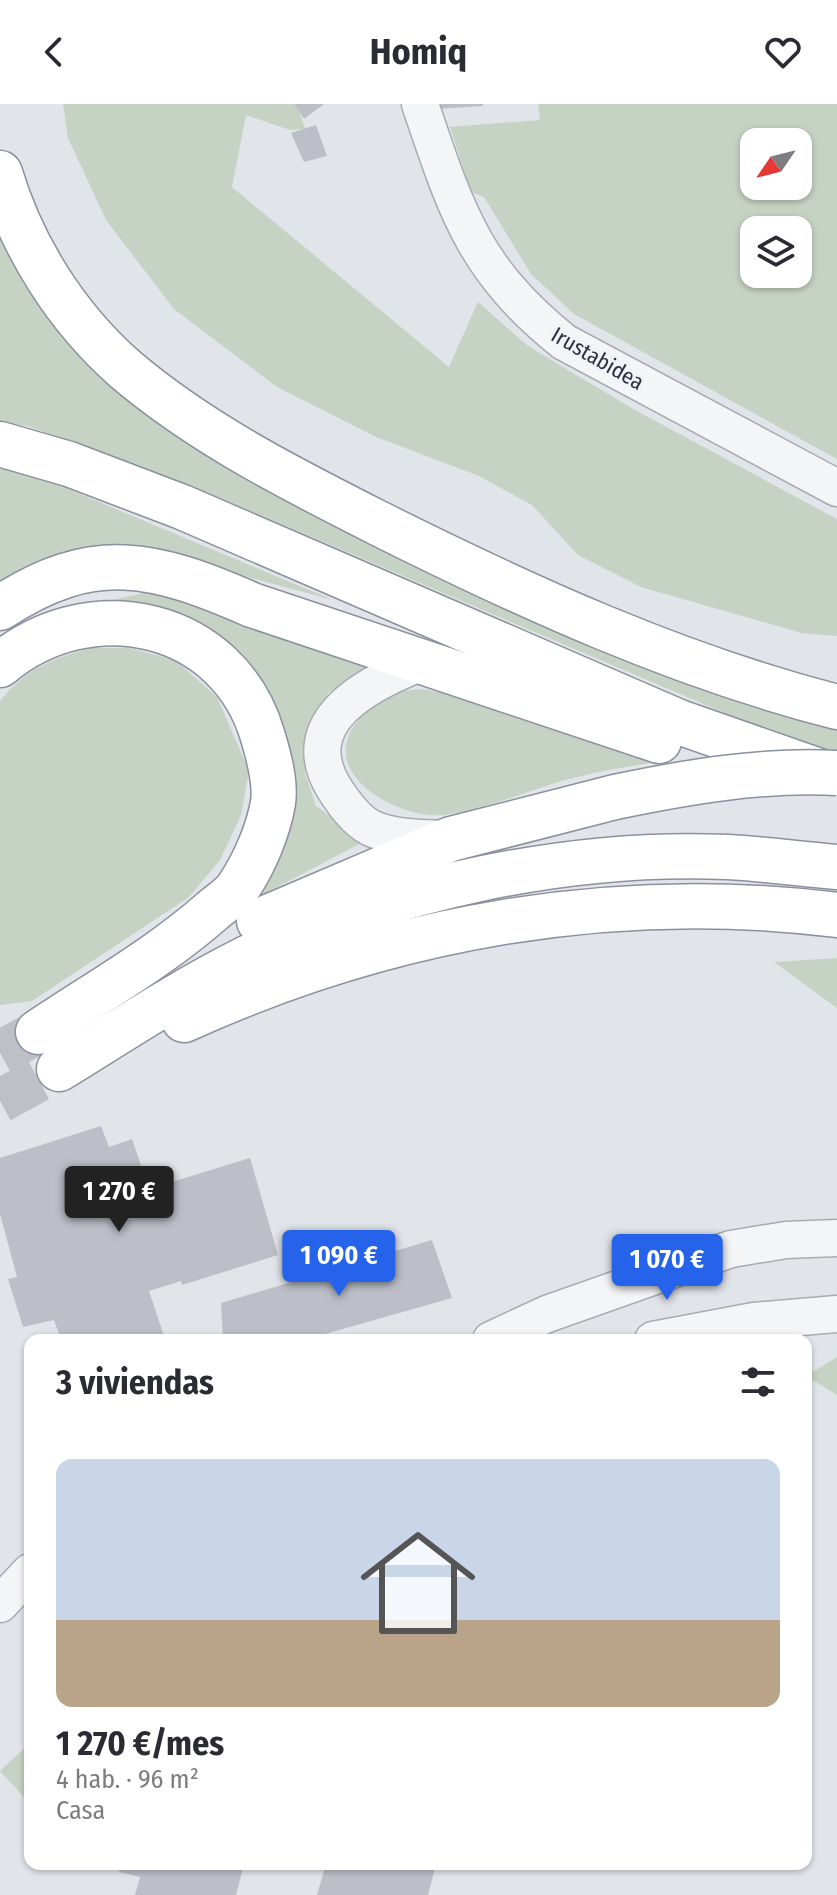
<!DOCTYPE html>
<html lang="es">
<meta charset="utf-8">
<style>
body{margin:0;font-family:"Fira Sans Condensed",sans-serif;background:#f7f7f7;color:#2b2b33;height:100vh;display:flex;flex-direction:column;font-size:30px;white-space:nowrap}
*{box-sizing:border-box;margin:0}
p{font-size:26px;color:#7c7c81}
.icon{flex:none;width:44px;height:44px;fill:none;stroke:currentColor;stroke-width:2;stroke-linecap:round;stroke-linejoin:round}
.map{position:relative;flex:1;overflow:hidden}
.details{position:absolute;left:24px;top:1230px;width:788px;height:536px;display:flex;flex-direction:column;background:#fff;border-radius:16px;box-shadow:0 2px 6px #0004}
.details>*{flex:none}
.needle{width:52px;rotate:235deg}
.fabs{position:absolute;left:740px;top:24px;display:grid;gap:16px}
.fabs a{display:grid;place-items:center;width:72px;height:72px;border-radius:16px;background:#fff;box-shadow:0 2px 6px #0004;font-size:40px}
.price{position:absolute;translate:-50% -68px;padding:0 18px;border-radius:8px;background:#2563eb;color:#fff;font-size:26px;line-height:52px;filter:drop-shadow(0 2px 4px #0008)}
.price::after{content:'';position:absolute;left:50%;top:48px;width:24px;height:18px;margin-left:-12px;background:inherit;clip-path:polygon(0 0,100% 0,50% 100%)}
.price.selected{background:#222;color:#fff}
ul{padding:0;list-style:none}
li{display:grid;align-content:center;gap:16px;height:424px;padding:0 32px}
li+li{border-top:2px solid #e1e1e2}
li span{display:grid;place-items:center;height:248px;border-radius:16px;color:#555}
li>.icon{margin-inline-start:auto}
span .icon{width:144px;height:144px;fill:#fffc;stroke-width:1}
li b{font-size:34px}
h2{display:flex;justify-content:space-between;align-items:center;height:96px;padding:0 32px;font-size:34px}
header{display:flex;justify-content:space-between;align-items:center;height:104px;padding:0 32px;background:#fff;font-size:36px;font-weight:700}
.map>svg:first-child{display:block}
.green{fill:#c6d2c3;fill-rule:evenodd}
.building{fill:#bcbfc8}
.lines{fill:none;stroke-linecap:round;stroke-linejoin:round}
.highway-tunnel{stroke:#bdc0c7;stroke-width:44;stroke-dasharray:44 22;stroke-linecap:butt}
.minor-casing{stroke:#a7abb3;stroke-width:39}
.highway-casing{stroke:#8a909e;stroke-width:47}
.minor{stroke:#f4f5f7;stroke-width:36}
.highway{stroke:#fff;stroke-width:44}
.highway-bridge-casing{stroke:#8a909e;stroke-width:47;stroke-linecap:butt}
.highway-bridge{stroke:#fff;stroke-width:44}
.labels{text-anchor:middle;stroke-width:7;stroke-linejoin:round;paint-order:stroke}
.street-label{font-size:22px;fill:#2b313f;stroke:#f1f3f6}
</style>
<header><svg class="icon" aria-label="back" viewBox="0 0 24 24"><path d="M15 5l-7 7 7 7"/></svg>Homiq<svg class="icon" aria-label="heart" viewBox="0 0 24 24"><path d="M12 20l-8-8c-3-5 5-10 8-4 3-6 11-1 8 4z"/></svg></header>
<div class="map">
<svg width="837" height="1791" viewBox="0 0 837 1791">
<rect width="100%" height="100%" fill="#e1e4e9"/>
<g class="green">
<polygon points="63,0 297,0 305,25 290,26 246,11 232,83 449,263 478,198 528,242 635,306 837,415 837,532 802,529 641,483 578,451 532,401 479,372 376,333 277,283 174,205 106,116 68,34"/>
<path d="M538,0H837V355L574,210L531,170L484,93L471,88L450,23L540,16ZM754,38H798V82H754ZM754,126H798V170H754Z"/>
<polygon points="0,116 36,195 115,287 228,365 411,461 598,539 837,622 837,657 218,393 28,322 0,318"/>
<polygon points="0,364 37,372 333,496 144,445 0,488"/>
<polygon points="156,486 377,557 328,589 307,634 305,669 316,702 365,737 249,798 285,649 166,508 33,515"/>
<path d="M91,544H129L175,556L217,593L249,667L241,711L220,756L189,793L32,897L0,901V597C24,566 53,554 91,544Z"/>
<path d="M424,585L479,597L661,657C633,662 604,666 577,673C541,681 463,715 430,711C380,706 312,660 365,609C373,601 382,592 394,588C403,586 415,586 424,585Z"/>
<polygon points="837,854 837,904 774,858"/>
<polygon points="837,1253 837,1291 806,1272"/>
<polygon points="30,1639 30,1690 25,1694 0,1667"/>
</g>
<g class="building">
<polygon points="294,0 324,0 304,15"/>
<polygon points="436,0 483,0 483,2 436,5"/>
<polygon points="316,21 327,52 304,58 291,29"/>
<polygon points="101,1022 109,1043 132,1035 149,1085 250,1054 278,1151 182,1181 181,1177 149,1187 164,1232 149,1236 61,1236 54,1216 23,1223 8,1175 17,1173 0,1110 0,1054"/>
<polygon points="432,1136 452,1194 304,1236 223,1236 221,1199"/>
<polygon points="121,1760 244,1760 236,1791 135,1791 140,1773 119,1768"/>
<polygon points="326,1760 436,1760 428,1791 317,1791"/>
</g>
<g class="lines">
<g class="highway-tunnel">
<polyline points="0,949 38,928"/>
<polyline points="0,997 59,965"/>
</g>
<defs>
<g id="minor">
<path d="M420,0C456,106 473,165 564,238L837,384"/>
<path d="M420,559C369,579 293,617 334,684C343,698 355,716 371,724C394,735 426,734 451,735"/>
<polyline points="491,1236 547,1210 731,1145 786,1136 837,1134"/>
<polyline points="653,1236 754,1217 837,1210"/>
<polyline points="0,1500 30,1468"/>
</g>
<g id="highway">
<path d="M0,69C22,143 66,213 125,265C200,329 291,375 378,419C526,493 677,562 837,603"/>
<polyline points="0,340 69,360 182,403 679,618 822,668"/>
<path d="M0,504C94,442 156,459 252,501L659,637"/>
<path d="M0,561C90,485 229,515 263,633C269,653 276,678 273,699C268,727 255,758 239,782C233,792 221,799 212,807C160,853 96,889 38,928"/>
<polyline points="259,817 451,735 615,693"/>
<path d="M184,916C389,823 612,783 837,811"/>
<path d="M59,965C121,927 181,887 247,854C387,784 571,746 728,753C765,755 801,760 837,763"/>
</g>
</defs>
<use href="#minor" class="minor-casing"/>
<use href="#highway" class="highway-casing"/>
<use href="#minor" class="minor"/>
<use href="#highway" class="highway"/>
<defs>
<path id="highway-bridge" d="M615,693C687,678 763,665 837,669"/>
</defs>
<use href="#highway-bridge" class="highway-bridge-casing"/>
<use href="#highway-bridge" class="highway-bridge"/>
</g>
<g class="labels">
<g class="street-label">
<text transform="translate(598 254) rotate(30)" y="8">Irustabidea</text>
</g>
</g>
</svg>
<div class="fabs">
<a><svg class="needle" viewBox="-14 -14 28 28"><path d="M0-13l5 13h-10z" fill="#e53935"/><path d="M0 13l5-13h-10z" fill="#7c7c81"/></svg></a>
<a><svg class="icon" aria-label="layers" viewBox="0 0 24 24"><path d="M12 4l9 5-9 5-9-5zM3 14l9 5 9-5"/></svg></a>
</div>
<b class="price selected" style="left:119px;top:1130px">1 270 €</b>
<b class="price" style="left:339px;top:1194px">1 090 €</b>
<b class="price" style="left:667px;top:1198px">1 070 €</b>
<section class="details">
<h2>3 viviendas<svg class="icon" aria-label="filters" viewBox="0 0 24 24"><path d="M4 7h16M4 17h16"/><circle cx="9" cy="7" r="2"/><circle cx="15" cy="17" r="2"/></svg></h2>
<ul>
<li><span style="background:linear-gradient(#c9d6e8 65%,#b9a48a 0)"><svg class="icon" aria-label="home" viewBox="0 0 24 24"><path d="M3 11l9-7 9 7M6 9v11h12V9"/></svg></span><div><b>1 270 €/mes</b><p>4 hab. · 96 m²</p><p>Casa</p></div></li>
</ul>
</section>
</div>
